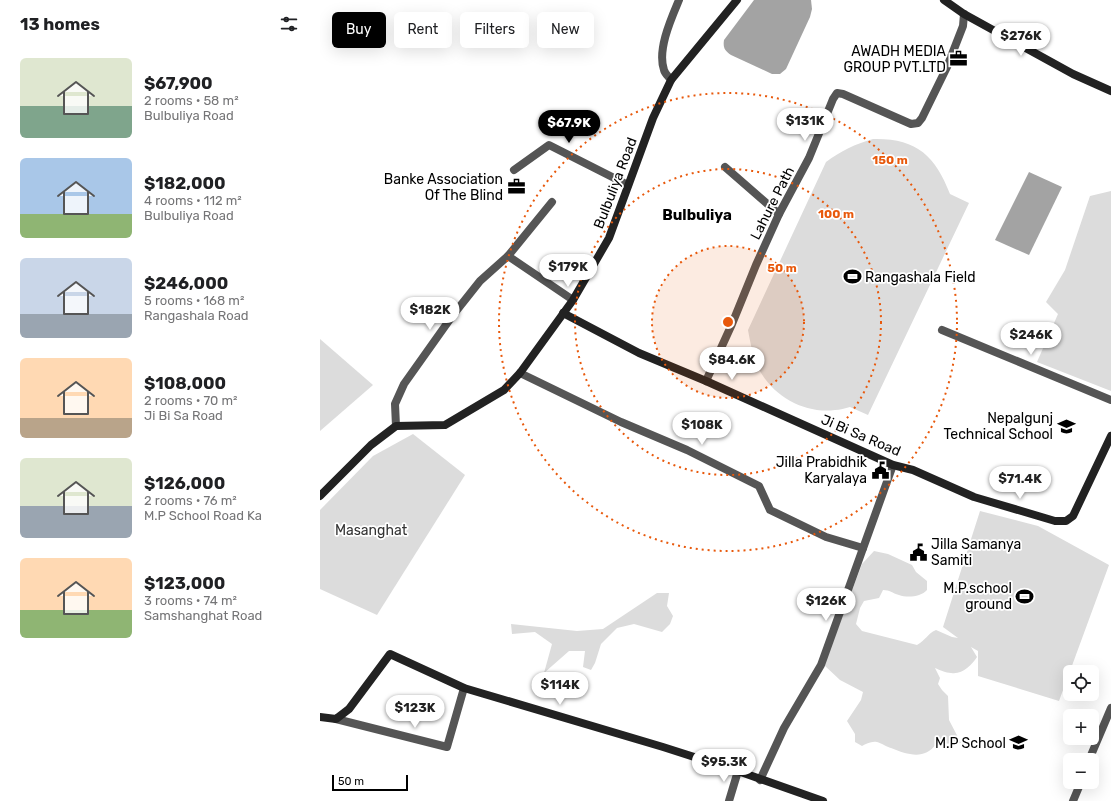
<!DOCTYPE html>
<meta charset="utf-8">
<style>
body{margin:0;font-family:Rubik,sans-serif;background:#f2f2f2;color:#202124;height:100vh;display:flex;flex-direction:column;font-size:15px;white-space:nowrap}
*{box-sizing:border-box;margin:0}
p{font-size:13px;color:#757577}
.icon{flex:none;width:22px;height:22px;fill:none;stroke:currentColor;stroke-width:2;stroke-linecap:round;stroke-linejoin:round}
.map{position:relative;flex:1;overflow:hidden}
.panel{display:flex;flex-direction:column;background:#fff;width:320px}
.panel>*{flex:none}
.guide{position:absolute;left:12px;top:12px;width:380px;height:36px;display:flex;gap:8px}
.buttons{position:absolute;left:743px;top:665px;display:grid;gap:8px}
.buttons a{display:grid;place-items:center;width:36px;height:36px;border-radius:6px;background:#fff;box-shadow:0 4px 16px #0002;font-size:20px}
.scale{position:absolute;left:12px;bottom:10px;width:76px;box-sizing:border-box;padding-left:4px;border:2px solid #000;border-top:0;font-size:11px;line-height:14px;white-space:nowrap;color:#000;-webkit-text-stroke:3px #fff;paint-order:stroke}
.price{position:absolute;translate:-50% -34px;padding:0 9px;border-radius:14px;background:#fff;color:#222;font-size:13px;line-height:26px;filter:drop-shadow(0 1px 2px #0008)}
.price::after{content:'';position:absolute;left:50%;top:24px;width:12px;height:9px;margin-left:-6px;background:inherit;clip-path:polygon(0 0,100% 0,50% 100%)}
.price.selected{background:#000;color:#fff}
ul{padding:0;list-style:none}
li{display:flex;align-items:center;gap:12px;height:100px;padding:0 20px}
li span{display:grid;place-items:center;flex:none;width:112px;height:80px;border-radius:6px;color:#555}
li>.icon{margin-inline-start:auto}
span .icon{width:48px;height:48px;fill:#fffc;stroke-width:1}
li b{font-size:17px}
h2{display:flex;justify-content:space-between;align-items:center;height:48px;padding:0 20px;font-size:17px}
.pill{padding:0 14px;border-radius:6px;background:#fff;box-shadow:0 4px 16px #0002;font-size:14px;line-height:36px}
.pill.selected{background:#000;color:#fff}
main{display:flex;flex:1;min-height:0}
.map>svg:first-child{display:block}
.green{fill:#dcdcdc}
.water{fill:#a3a3a3}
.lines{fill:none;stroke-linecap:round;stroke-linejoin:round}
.street{stroke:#555;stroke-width:8}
.secondary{stroke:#222;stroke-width:8}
.ring{fill:none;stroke:#e8590c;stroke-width:2;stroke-dasharray:2 4}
.labels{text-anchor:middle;stroke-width:3.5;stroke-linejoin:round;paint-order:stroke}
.poi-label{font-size:14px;fill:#000;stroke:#fff;text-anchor:end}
.street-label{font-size:14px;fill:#000;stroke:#fff}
.park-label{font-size:14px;fill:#333;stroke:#fff}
.neighbourhood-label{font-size:15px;font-weight:bold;fill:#000;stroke:#fff}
.centre{fill:#e8590c;stroke:#fff;stroke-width:2}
.ring-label{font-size:12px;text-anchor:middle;font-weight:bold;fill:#e8590c;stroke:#fff;stroke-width:3.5;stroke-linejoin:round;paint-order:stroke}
</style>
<main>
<section class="panel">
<h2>13 homes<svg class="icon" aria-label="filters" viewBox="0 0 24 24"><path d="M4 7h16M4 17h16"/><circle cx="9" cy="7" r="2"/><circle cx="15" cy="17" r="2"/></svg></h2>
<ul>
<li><span style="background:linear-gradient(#dfe7d0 60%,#7fa58c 0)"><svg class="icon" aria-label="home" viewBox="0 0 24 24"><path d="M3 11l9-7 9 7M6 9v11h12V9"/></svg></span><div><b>$67,900</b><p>2 rooms · 58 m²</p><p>Bulbuliya Road</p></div></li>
<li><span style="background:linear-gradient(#a9c7e8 70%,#8fb573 0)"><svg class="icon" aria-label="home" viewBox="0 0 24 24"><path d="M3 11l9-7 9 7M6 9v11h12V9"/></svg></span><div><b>$182,000</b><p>4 rooms · 112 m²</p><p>Bulbuliya Road</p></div></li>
<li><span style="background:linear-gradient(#c9d6e8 70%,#9aa5b1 0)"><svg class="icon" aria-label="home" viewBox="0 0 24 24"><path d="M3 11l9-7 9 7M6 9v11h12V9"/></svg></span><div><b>$246,000</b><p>5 rooms · 168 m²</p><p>Rangashala Road</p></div></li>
<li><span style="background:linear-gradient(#ffd9b3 75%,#b9a48a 0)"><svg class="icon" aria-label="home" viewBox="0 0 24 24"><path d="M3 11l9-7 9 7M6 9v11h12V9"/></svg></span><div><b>$108,000</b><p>2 rooms · 70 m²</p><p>Ji Bi Sa Road</p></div></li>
<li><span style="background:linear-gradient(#dfe7d0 60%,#9aa5b1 0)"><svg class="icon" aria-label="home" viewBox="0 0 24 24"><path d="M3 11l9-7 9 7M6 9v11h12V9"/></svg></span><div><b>$126,000</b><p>2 rooms · 76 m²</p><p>M.P School Road Ka</p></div></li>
<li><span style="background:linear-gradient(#ffd9b3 65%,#8fb573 0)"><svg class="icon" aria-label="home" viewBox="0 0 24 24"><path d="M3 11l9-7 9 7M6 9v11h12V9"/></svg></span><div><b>$123,000</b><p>3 rooms · 74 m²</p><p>Samshanghat Road</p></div></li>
</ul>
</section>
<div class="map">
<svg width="791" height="801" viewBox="0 0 791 801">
<rect width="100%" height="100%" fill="#fff"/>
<g class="green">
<path d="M553,139C596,138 615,155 630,194L649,203L548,415L530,407C525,408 520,410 515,410C482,414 449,394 436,363C432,352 430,341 428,330L506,162C521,151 535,144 553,139Z"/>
<polygon points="791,191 791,391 717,362 738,314 726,302 745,270 770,196"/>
<polygon points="0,339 53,385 0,431"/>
<polygon points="93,434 145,475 57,615 0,589 0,510 53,456"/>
<path d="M660,511L718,526L789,565L739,701L658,676V651L651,647L657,657C652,665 642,675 631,673C626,673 620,670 615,668L620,678L618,684L622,690L628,696L629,720L641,743L616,744C605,760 588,755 571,748C567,747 561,743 557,742C551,741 546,744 542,746L535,742V734L527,721L541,700L543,692L520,680L504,665L542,564L554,551L568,554L592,565L596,572L607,581V590C601,597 587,598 579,595C572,593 570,590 563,590L559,598L544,601L540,608L536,624L542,631L597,645C606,640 607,634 616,630L632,637L638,638L623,627Z"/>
<polygon points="337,593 349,593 347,606 353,616 350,624 342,632 314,624 297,628 281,644 275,663 271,670 263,667 265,651 249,651 224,673 232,644 215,632 192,634 191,624 257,631 283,629"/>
</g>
<g class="water">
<path d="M434,0H491L492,9L490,17L466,69L460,74H452L411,55C404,50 403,47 404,40Z"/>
<polygon points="709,172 742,187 709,255 675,240"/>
</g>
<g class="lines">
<g class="street">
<path d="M351,80C349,77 345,74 344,70C337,50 351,19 359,0"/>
<polyline points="405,167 459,214"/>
<polyline points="194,170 229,145 308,185"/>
<polyline points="232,202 188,256 253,300"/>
<polyline points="622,330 791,400"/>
<polyline points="200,373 301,422 367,450 439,486 450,510 506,537 543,548"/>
<polyline points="386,381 412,324 436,265 459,214 489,158 513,99 517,93 523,94 591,124 598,123 602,118 627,67 643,26 644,14"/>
<polyline points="76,426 75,404 84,384 133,315 160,281 188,256"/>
<polyline points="16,719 127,747 144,688"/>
<polyline points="769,760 791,708"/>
<polyline points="440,780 464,728 501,665 573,465"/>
<polyline points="409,801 418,771"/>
<polyline points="753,801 761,782"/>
</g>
<g class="secondary">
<polyline points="624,0 644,14 753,74 791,91"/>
<polyline points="243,313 319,353 386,381 573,465 593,470 654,497 735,521 746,521 753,516 791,436"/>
<polyline points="0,496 51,445 76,426 125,425 184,390 200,373 253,300 289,238 333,118 351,80 417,0"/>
<polyline points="0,717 16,719 29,709 70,654 144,688 343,747 418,771 503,801"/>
</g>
</g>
<circle cx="408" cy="322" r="76" fill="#e8590c" fill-opacity=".12"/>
<g class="ring">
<circle cx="408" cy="322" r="76"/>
<circle cx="408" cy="322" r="153"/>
<circle cx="408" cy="322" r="229"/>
</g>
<defs>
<symbol id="office-bare" viewBox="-9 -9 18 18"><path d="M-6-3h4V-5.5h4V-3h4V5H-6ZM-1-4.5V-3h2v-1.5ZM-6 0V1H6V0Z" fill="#000" stroke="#fff" stroke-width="2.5" paint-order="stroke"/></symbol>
<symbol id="stadium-bare" viewBox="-9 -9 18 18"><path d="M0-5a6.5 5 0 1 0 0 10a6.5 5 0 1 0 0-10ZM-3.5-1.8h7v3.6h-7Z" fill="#000" stroke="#fff" stroke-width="2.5" paint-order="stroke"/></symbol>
<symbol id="school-bare" viewBox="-9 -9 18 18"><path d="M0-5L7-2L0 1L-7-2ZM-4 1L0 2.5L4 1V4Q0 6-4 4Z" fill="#000" stroke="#fff" stroke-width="2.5" paint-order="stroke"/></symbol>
<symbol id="civic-bare" viewBox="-9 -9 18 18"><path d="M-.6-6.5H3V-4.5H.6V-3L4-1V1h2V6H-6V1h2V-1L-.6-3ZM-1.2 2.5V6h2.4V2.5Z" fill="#000" stroke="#fff" stroke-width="2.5" paint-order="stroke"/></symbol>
</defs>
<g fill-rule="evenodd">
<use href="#office-bare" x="626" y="46" width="25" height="25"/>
<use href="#office-bare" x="184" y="174" width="25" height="25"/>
<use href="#stadium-bare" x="520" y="264" width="25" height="25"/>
<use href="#school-bare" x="734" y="414" width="25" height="25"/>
<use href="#civic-bare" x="548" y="458" width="25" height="25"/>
<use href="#civic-bare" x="586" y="540" width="25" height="25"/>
<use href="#stadium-bare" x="692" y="584" width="25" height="25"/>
<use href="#school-bare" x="686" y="730" width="25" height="25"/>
</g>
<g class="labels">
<g class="poi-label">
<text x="626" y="56">AWADH MEDIA<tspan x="626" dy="16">GROUP PVT.LTD</tspan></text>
<text x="183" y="184">Banke Association<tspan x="183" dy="16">Of The Blind</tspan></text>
<text x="545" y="282" text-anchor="start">Rangashala Field</text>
<text x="733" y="423">Nepalgunj<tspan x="733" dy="16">Technical School</tspan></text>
<text x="547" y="467">Jilla Prabidhik<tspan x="547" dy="16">Karyalaya</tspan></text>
<text x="611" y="549" text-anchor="start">Jilla Samanya<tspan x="611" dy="16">Samiti</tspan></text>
<text x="692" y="593">M.P.school<tspan x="692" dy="16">ground</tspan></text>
<text x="686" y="748">M.P School</text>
</g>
<g class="street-label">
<text transform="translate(295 183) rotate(-69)" y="5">Bulbuliya Road</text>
<text transform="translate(452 203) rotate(-63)" y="5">Lahure Path</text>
<text transform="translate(541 435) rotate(23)" y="5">Ji Bi Sa Road</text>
</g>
<g class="park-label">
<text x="51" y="535">Masanghat</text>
</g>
<g class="neighbourhood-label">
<text x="377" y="220">Bulbuliya</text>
</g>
</g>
<circle cx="408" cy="322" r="6" class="centre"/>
<g class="ring-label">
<text x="570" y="164">150 m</text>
<text x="516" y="218">100 m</text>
<text x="462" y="272">50 m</text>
</g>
</svg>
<div class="buttons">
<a><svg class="icon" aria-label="locate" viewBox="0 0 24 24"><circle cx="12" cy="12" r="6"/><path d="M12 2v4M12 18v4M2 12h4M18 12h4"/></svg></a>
<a>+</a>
<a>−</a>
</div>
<div class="scale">50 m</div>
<b class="price" style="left:701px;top:57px">$276K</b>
<b class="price" style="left:485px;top:142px">$131K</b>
<b class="price selected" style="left:249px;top:144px">$67.9K</b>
<b class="price" style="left:248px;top:288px">$179K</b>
<b class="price" style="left:110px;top:331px">$182K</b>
<b class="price" style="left:711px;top:356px">$246K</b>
<b class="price" style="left:412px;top:381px">$84.6K</b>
<b class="price" style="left:382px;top:446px">$108K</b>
<b class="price" style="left:700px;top:500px">$71.4K</b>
<b class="price" style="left:506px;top:622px">$126K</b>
<b class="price" style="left:240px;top:706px">$114K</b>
<b class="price" style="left:95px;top:729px">$123K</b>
<b class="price" style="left:404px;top:783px">$95.3K</b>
<div class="guide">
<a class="pill selected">Buy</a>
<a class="pill">Rent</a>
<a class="pill">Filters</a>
<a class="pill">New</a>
</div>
</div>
</main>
